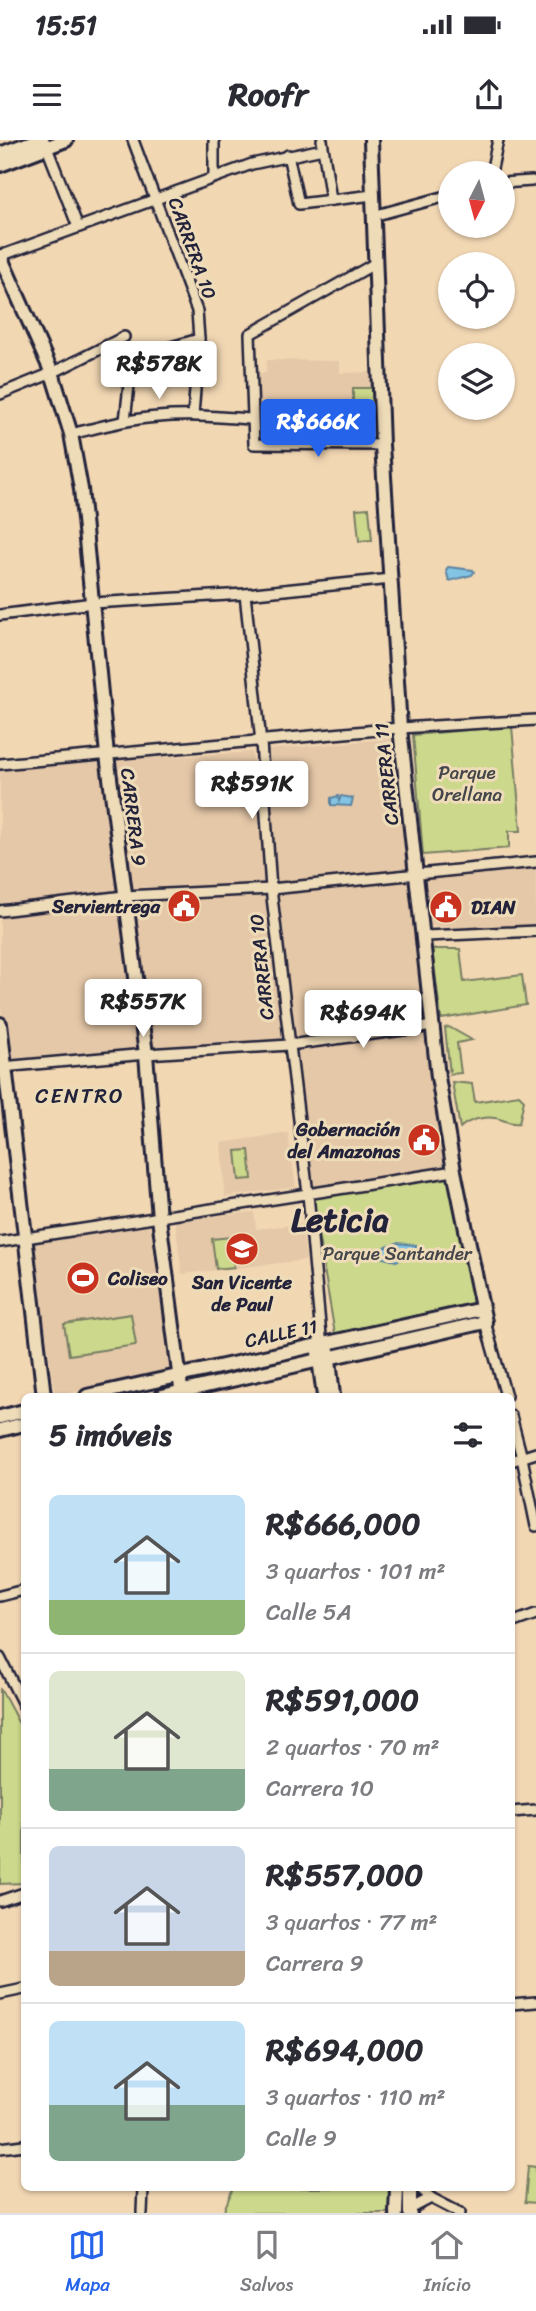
<!DOCTYPE html>
<html lang="pt">
<meta charset="utf-8">
<style>
body{margin:0;font-family:Sriracha,sans-serif;background:#f7f7f7;color:#2b2b33;height:100vh;display:flex;flex-direction:column;font-size:26px;white-space:nowrap}
*{box-sizing:border-box;margin:0}
p{font-size:23px;color:#7c7c81}
.icon{flex:none;width:38px;height:38px;fill:none;stroke:currentColor;stroke-width:2;stroke-linecap:round;stroke-linejoin:round}
.map{position:relative;flex:1;overflow:hidden}
.drawer{position:absolute;left:21px;top:1253px;width:494px;height:798px;display:flex;flex-direction:column;background:#fff;border-radius:10px;box-shadow:0 2px 5px #0004}
.drawer>*{flex:none}
.needle{width:46px;rotate:186deg}
.tools{position:absolute;left:438px;top:21px;display:grid;gap:14px}
.tools a{display:grid;place-items:center;width:77px;height:77px;border-radius:50%;background:#fff;box-shadow:0 2px 5px #0004;font-size:35px}
.price{position:absolute;translate:-50% -60px;padding:0 16px;border-radius:7px;background:#fff;color:#222;font-size:23px;line-height:46px;filter:drop-shadow(0 2px 4px #0008)}
.price::after{content:'';position:absolute;left:50%;top:42px;width:21px;height:16px;margin-left:-10px;background:inherit;clip-path:polygon(0 0,100% 0,50% 100%)}
.price.selected{background:#2563eb;color:#fff}
ul{padding:0;list-style:none}
li{display:flex;align-items:center;gap:21px;height:175px;padding:0 28px}
li+li{border-top:2px solid #e1e1e2}
li span{display:grid;place-items:center;flex:none;width:196px;height:140px;border-radius:10px;color:#555}
li>.icon{margin-inline-start:auto}
span .icon{width:84px;height:84px;fill:#fffc;stroke-width:1}
li b{font-size:30px}
h2{display:flex;justify-content:space-between;align-items:center;height:84px;padding:0 28px;font-size:30px}
.status{display:flex;justify-content:space-between;align-items:center;height:49px;padding:0 35px;background:#fff;direction:ltr}
.status svg{height:19px;fill:currentColor}
header{display:flex;justify-content:space-between;align-items:center;height:91px;padding:0 28px;background:#fff;font-size:32px;font-weight:700}
.dock{display:flex;justify-content:space-around;align-items:center;height:98px;border-top:2px solid #e1e1e2;background:#fff;font-size:19px;color:#7c7c81}
.dock a{display:grid;justify-items:center;gap:4px}
.dock .selected{color:#2563eb}
.map>svg:first-child{display:block}
.built{fill:#e5c8a8}
.green{fill:#ccd88b;stroke:#777d63;stroke-width:2}
.water{fill:#83c4e4;stroke:#5c83a0;stroke-width:2}
.lines{fill:none;stroke-linecap:round;stroke-linejoin:round}
.street-casing{stroke:#22223b;stroke-width:14}
.secondary-casing{stroke:#22223b;stroke-width:18}
.street{stroke:#eedbb8;stroke-width:9}
.secondary{stroke:#eedbb8;stroke-width:12}
.labels{text-anchor:middle;stroke-width:6;stroke-linejoin:round;paint-order:stroke}
.street-label{font-size:19px;fill:#22223b;stroke:#eedbb8}
.park-label{font-size:19px;fill:#44464b;stroke:#eedbb8}
.poi-label{font-size:19px;font-weight:bold;fill:#22223b;stroke:#eedbb8;text-anchor:end}
.neighbourhood-label{font-size:21px;letter-spacing:2px;fill:#22223b;stroke:#eedbb8}
.town-label{font-size:33px;font-weight:bold;fill:#22223b;stroke:#eedbb8}
</style>
<div class="status"><b>15:51</b><svg viewBox="0 0 49 12"><path d="M0 12V9h3v3zM5 12V6h3v6zM10 12V3h3v9zM15 12V0h3v12zM26 1h20v11H26zM47 4h2v5h-2z"/></svg></div>
<header><svg class="icon" aria-label="menu" viewBox="0 0 24 24"><path d="M4 6h16M4 12h16M4 18h16"/></svg>Roofr<svg class="icon" aria-label="share" viewBox="0 0 24 24"><path d="M12 15V3M7 8l5-5 5 5M5 13v7h14v-7"/></svg></header>
<div class="map">
<svg width="536" height="2073" viewBox="0 0 536 2073">
<rect width="100%" height="100%" fill="#f2d7b3"/>
<filter id="ink" filterUnits="userSpaceOnUse"><feTurbulence type="fractalNoise" baseFrequency=".0143" numOctaves="2"/><feDisplacementMap in="SourceGraphic" scale="14" xChannelSelector="R" yChannelSelector="G"/><feConvolveMatrix kernelMatrix="1 2 1 2 8 2 1 2 1" color-interpolation-filters="sRGB"/></filter>
<g filter="url(#ink)">
<g class="built">
<polygon points="267,220 340,221 340,233 375,232 377,294 258,294 256,233 266,233"/>
<polygon points="398,598 413,733 275,744 265,610"/>
<polygon points="252,612 265,743 131,748 116,620"/>
<polygon points="104,619 120,753 0,765 0,629"/>
<polygon points="536,724 536,789 426,786 419,738"/>
<polygon points="413,739 426,880 295,898 276,753"/>
<polygon points="268,752 283,899 152,908 131,761"/>
<polygon points="121,761 142,911 8,922 0,861 0,776"/>
<polygon points="429,889 446,1028 313,1047 294,907"/>
<polygon points="288,993 296,1047 225,1057 221,1003"/>
<polygon points="254,1072 256,1089 301,1084 306,1120 182,1134 175,1081"/>
<polygon points="150,1086 171,1231 55,1256 33,1103"/>
</g>
<g class="green">
<polygon points="353,248 374,248 373,279 353,279"/>
<polygon points="369,368 372,400 359,401 356,369"/>
<polygon points="512,586 521,691 509,691 509,708 423,715 413,595"/>
<polygon points="432,809 460,809 464,842 522,835 526,865 441,879"/>
<polygon points="449,887 472,900 457,903 461,933 450,934 445,888"/>
<path d="M452,942L472,944L475,962L519,955L524,960L519,983C509,985 504,979 495,978C484,976 468,980 460,988Z"/>
<polygon points="249,1010 252,1039 239,1040 236,1011"/>
<polygon points="451,1035 480,1168 335,1194 312,1058"/>
<polygon points="231,1097 234,1127 216,1129 212,1099"/>
<polygon points="131,1174 136,1205 69,1215 64,1184"/>
<polygon points="474,1177 473,1179 344,1207 342,1205"/>
<polygon points="309,1213 190,1242 187,1241 187,1239"/>
<polygon points="0,1548 24,1593 24,1743 0,1744"/>
<polygon points="528,2026 536,2027 536,2063 525,2062"/>
<polygon points="233,2048 393,2048 391,2073 223,2073"/>
</g>
<g class="water">
<polygon points="448,427 473,430 474,432 472,435 449,441 446,430"/>
<polygon points="338,656 339,661 341,656 353,658 351,666 331,665 331,658"/>
<polygon points="397,1103 416,1105 416,1114 396,1121 379,1117 379,1110"/>
</g>
<g class="lines">
<defs>
<g id="street">
<polyline points="44,0 78,87"/>
<polyline points="133,0 197,171 199,199 193,275"/>
<polyline points="322,0 331,60"/>
<polyline points="288,15 299,64 373,55"/>
<polyline points="491,33 498,0"/>
<polyline points="214,37 214,0"/>
<polyline points="502,43 532,41"/>
<polyline points="373,76 450,55"/>
<polyline points="0,116 252,24 323,9"/>
<polyline points="374,124 250,194 254,304 382,305"/>
<polyline points="0,254 52,233 124,197"/>
<polyline points="125,281 132,218 199,199"/>
<path d="M71,294C100,287 128,279 158,277C189,274 221,277 252,279"/>
<polyline points="245,454 261,602 271,749 308,1054 321,1196 317,1205"/>
<polyline points="0,475 93,463 245,454 391,439"/>
<polyline points="0,624 400,588 536,580"/>
<polyline points="0,771 124,756 271,749 536,722"/>
<polyline points="423,794 426,796 536,791"/>
<polyline points="2,927 146,914 289,905 434,886"/>
<polyline points="0,1102 454,1031"/>
<polyline points="485,1182 506,1256"/>
<polyline points="511,1276 522,1318 536,1386"/>
<polyline points="511,1321 536,1313"/>
<polyline points="0,1456 24,1450"/>
<polyline points="511,1483 536,1474"/>
<polyline points="0,1518 24,1566"/>
<polyline points="511,1672 536,1670"/>
<polyline points="0,1761 24,1753"/>
<polyline points="0,1854 24,1849"/>
<polyline points="511,1864 536,1862"/>
<polyline points="0,2008 24,2005"/>
<polyline points="420,2048 431,2058 460,2073"/>
<polyline points="410,2069 431,2058"/>
<polyline points="142,2073 143,2048"/>
</g>
<g id="secondary">
<polyline points="0,14 38,0"/>
<polyline points="0,25 66,0"/>
<polyline points="0,116 52,233 71,294 81,349 107,615 146,914 159,1078 182,1256"/>
<polyline points="0,884 44,1256"/>
<polyline points="328,1210 333,1256"/>
<polyline points="318,1212 324,1256"/>
<polyline points="87,1256 482,1169"/>
<polyline points="162,1256 485,1182 454,1031 438,937 400,588 382,305 371,0"/>
<polyline points="0,1277 24,1271"/>
<polyline points="0,1290 24,1284"/>
<polyline points="396,2073 397,2048"/>
<polyline points="410,2073 410,2048"/>
</g>
</defs>
<use href="#street" class="street-casing"/>
<use href="#secondary" class="secondary-casing"/>
<use href="#street" class="street"/>
<use href="#secondary" class="secondary"/>
</g>
</g>
<defs>
<symbol id="civic-disc" viewBox="-11 -11 22 22"><circle r="9.5" fill="#c8321e" stroke="#eedbb8"/><path d="M-.6-6.5H3V-4.5H.6V-3L4-1V1h2V6H-6V1h2V-1L-.6-3ZM-1.2 2.5V6h2.4V2.5Z" fill="#fff"/></symbol>
<symbol id="school-disc" viewBox="-11 -11 22 22"><circle r="9.5" fill="#c8321e" stroke="#eedbb8"/><path d="M0-5L7-2L0 1L-7-2ZM-4 1L0 2.5L4 1V4Q0 6-4 4Z" fill="#fff"/></symbol>
<symbol id="stadium-disc" viewBox="-11 -11 22 22"><circle r="9.5" fill="#c8321e" stroke="#eedbb8"/><path d="M0-5a6.5 5 0 1 0 0 10a6.5 5 0 1 0 0-10ZM-3.5-1.8h7v3.6h-7Z" fill="#fff"/></symbol>
</defs>
<g fill-rule="evenodd">
<use href="#civic-disc" x="165" y="747" width="38" height="38"/>
<use href="#civic-disc" x="427" y="748" width="38" height="38"/>
<use href="#civic-disc" x="405" y="981" width="38" height="38"/>
<use href="#school-disc" x="223" y="1090" width="38" height="38"/>
<use href="#stadium-disc" x="64" y="1119" width="38" height="38"/>
</g>
<g class="labels">
<g class="street-label">
<text transform="translate(193 108) rotate(70)" y="7">CARRERA 10</text>
<text transform="translate(386 634) rotate(-96)" y="7">CARRERA 11</text>
<text transform="translate(134 677) rotate(83)" y="7">CARRERA 9</text>
<text transform="translate(261 827) rotate(-96)" y="7">CARRERA 10</text>
<text transform="translate(281 1193) rotate(-12)" y="7">CALLE 11</text>
</g>
<g class="park-label">
<text x="467" y="639">Parque<tspan x="467" dy="22">Orellana</tspan></text>
<text x="397" y="1120">Parque Santander</text>
</g>
<g class="poi-label">
<text x="160" y="773">Servientrega</text>
<text x="471" y="774" text-anchor="start">DIAN</text>
<text x="400" y="996">Gobernación<tspan x="400" dy="22">del Amazonas</tspan></text>
<text x="108" y="1145" text-anchor="start">Coliseo</text>
<text x="242" y="1149" text-anchor="middle">San Vicente<tspan x="242" dy="22">de Paul</tspan></text>
</g>
<g class="neighbourhood-label">
<text x="80" y="963">CENTRO</text>
</g>
<g class="town-label">
<text x="340" y="1091">Leticia</text>
</g>
</g>
</svg>
<div class="tools">
<a><svg class="needle" viewBox="-14 -14 28 28"><path d="M0-13l5 13h-10z" fill="#e53935"/><path d="M0 13l5-13h-10z" fill="#7c7c81"/></svg></a>
<a><svg class="icon" aria-label="locate" viewBox="0 0 24 24"><circle cx="12" cy="12" r="6"/><path d="M12 2v4M12 18v4M2 12h4M18 12h4"/></svg></a>
<a><svg class="icon" aria-label="layers" viewBox="0 0 24 24"><path d="M12 4l9 5-9 5-9-5zM3 14l9 5 9-5"/></svg></a>
</div>
<b class="price" style="left:159px;top:261px">R$578K</b>
<b class="price selected" style="left:318px;top:319px">R$666K</b>
<b class="price" style="left:252px;top:681px">R$591K</b>
<b class="price" style="left:143px;top:899px">R$557K</b>
<b class="price" style="left:363px;top:910px">R$694K</b>
<section class="drawer">
<h2>5 imóveis<svg class="icon" aria-label="filters" viewBox="0 0 24 24"><path d="M4 7h16M4 17h16"/><circle cx="9" cy="7" r="2"/><circle cx="15" cy="17" r="2"/></svg></h2>
<ul>
<li><span style="background:linear-gradient(#bfe0f5 75%,#8fb573 0)"><svg class="icon" aria-label="home" viewBox="0 0 24 24"><path d="M3 11l9-7 9 7M6 9v11h12V9"/></svg></span><div><b>R$666,000</b><p>3 quartos · 101 m²</p><p>Calle 5A</p></div></li>
<li><span style="background:linear-gradient(#dfe7d0 70%,#7fa58c 0)"><svg class="icon" aria-label="home" viewBox="0 0 24 24"><path d="M3 11l9-7 9 7M6 9v11h12V9"/></svg></span><div><b>R$591,000</b><p>2 quartos · 70 m²</p><p>Carrera 10</p></div></li>
<li><span style="background:linear-gradient(#c9d6e8 75%,#b9a48a 0)"><svg class="icon" aria-label="home" viewBox="0 0 24 24"><path d="M3 11l9-7 9 7M6 9v11h12V9"/></svg></span><div><b>R$557,000</b><p>3 quartos · 77 m²</p><p>Carrera 9</p></div></li>
<li><span style="background:linear-gradient(#bfe0f5 60%,#7fa58c 0)"><svg class="icon" aria-label="home" viewBox="0 0 24 24"><path d="M3 11l9-7 9 7M6 9v11h12V9"/></svg></span><div><b>R$694,000</b><p>3 quartos · 110 m²</p><p>Calle 9</p></div></li>
</ul>
</section>
</div>
<nav class="dock">
<a class="selected"><svg class="icon" aria-label="map" viewBox="0 0 24 24"><path d="M3 6l6-2 6 2 6-2v14l-6 2-6-2-6 2zM9 4v14M15 6v14"/></svg>Mapa</a>
<a><svg class="icon" aria-label="saved" viewBox="0 0 24 24"><path d="M7 4h10v16l-5-4-5 4z"/></svg>Salvos</a>
<a><svg class="icon" aria-label="home" viewBox="0 0 24 24"><path d="M3 11l9-7 9 7M6 9v11h12V9"/></svg>Início</a>
</nav>
